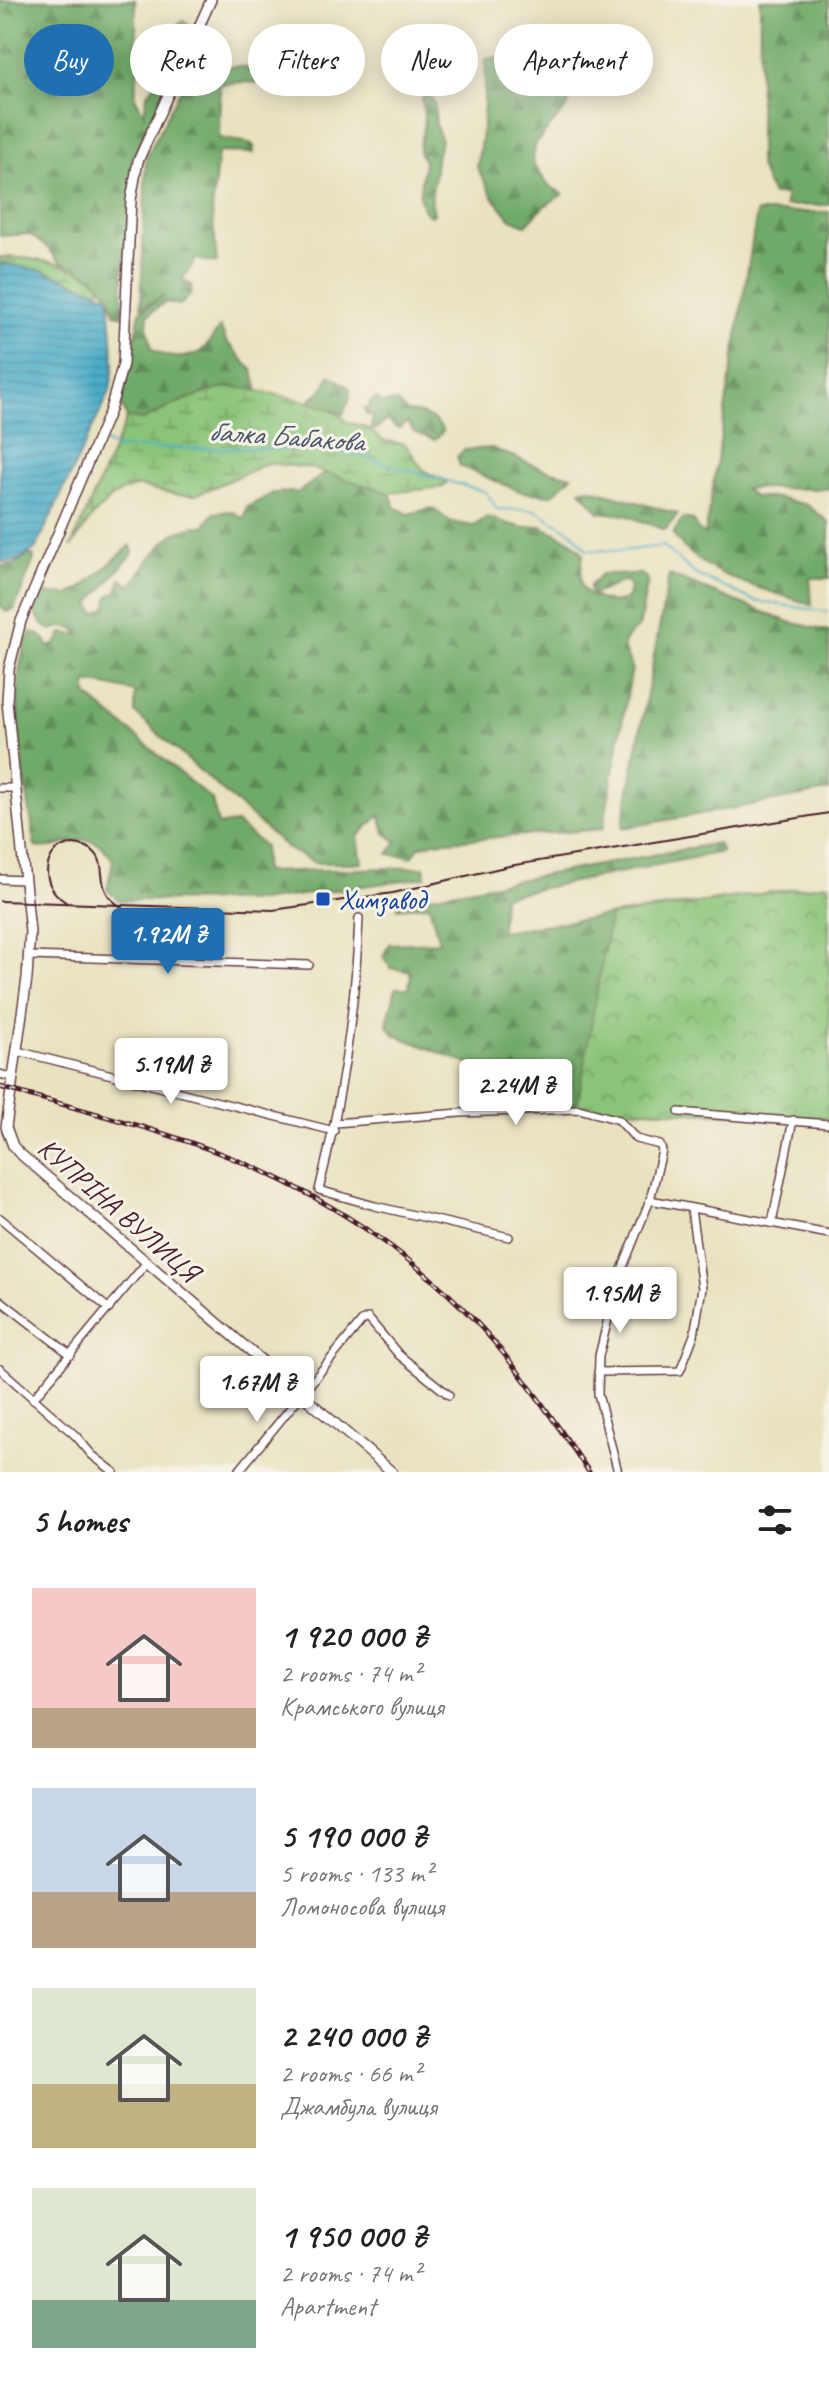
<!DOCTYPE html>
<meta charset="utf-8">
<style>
body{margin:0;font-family:Caveat,sans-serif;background:#f2f2f2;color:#222;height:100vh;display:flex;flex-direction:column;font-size:30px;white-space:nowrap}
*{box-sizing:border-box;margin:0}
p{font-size:26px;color:#767676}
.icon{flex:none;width:44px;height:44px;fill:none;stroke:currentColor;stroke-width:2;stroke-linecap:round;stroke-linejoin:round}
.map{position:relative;height:1472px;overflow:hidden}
.drawer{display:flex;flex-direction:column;background:#fff;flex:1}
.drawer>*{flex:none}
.banner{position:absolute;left:24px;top:24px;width:782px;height:72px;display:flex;gap:16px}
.price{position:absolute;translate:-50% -68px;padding:0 18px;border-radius:8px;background:#fff;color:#222;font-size:26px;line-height:52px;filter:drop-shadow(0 2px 4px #0008)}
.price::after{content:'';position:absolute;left:50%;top:48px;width:24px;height:18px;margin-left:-12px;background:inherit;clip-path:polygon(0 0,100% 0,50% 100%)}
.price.active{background:#1f6fb2;color:#fff}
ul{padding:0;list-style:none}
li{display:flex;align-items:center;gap:24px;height:200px;padding:0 32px}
li span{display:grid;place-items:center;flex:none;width:224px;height:160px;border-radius:0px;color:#555}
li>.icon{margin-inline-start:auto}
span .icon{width:96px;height:96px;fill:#fffc;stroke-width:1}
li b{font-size:34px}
h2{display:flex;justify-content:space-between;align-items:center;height:96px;padding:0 32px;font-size:34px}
.tag{padding:0 28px;border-radius:36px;background:#fff;box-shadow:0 4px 20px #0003;font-size:28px;line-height:72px}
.tag.active{background:#1f6fb2;color:#fff}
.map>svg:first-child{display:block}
.forest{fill:url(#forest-firs);stroke:#5c644a;stroke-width:2}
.wetland{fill:url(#wetland-marsh);stroke:#6a7252;stroke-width:2}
.park{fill:url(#park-crowns);stroke:#6a7252;stroke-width:2}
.water{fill:url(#water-rules);stroke:#4a667a;stroke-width:2}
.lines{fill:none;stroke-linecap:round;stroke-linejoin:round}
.stream{stroke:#49acc8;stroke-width:2}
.minor-casing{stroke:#623c41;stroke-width:10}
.major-casing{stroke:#623c41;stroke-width:12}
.minor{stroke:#fff;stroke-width:7}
.major{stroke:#fff;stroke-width:9}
.tram{stroke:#4a1f2b;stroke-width:2}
.rail-casing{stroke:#4a1f2b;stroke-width:5}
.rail{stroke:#f7f3e8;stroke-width:2;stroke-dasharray:6;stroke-linecap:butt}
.transit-dot{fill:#1a4fb4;stroke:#f7f3e8;stroke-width:3}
.labels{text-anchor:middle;stroke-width:6;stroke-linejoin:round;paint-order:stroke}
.transit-label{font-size:28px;fill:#164399;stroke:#f7f3e8;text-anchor:start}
.street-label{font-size:28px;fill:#4a1f2b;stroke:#f7f3e8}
.water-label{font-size:30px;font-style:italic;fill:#4a576a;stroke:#f7f3e8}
</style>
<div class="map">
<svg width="829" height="1472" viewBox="0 0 829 1472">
<defs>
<pattern id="forest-firs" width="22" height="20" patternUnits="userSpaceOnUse" patternTransform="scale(2)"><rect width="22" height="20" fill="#6faa68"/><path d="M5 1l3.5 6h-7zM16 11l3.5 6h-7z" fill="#5d8a56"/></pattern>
<pattern id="wetland-marsh" width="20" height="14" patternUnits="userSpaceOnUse" patternTransform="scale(2)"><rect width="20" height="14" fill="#8ac478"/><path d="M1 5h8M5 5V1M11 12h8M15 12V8" fill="none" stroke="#739f63"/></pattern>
<pattern id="park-crowns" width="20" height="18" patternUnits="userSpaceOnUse" patternTransform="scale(2)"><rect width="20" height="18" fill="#8ac478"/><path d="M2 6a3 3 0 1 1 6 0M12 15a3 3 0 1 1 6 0" fill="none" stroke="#739f63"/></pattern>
<pattern id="water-rules" width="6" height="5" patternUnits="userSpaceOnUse" patternTransform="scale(2)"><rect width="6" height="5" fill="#49acc8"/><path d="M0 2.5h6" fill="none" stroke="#3f8ba3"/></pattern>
</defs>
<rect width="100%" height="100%" fill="#f7f3e8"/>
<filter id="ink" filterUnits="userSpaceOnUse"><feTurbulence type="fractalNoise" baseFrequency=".0125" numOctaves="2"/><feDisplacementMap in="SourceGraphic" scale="16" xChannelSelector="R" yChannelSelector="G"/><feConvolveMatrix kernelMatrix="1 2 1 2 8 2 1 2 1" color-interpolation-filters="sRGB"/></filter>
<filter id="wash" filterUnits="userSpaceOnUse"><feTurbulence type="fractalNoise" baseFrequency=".006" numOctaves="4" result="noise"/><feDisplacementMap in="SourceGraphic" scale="32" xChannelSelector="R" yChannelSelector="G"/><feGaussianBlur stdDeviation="1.8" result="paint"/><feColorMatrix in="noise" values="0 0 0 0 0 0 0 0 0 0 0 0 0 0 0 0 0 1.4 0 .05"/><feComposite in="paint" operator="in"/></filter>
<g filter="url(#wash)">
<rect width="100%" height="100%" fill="#e9e2c0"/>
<g class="forest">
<path d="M0,0H135L138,68L135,97L144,114L147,94C163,79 173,50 174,28L183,21L192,27L190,41L135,154L123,274V316L115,314L109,296L94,277L59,262L49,249L29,234L0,236Z"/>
<polygon points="760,0 829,0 829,205 785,206 785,195 772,195 759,166"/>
<path d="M208,34L221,68C244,63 262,70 282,80L279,84L244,82L220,84L219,138L250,143L254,146V153L218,152L212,210L217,263L196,259L182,280L192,285L191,294L180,305L165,302L148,315L147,325L152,349C165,358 183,360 198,353C206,349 214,335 220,327L226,341L253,371L258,392L229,386L182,401L143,420L127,418L121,404L140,312L164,296L141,308L146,158Z"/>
<polygon points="523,55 553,60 571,82 568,106 536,143 532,162 548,185 563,194 543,207 526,225 511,219 493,197 477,167 483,125 486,59"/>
<path d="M429,94L434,103L436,125L441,141L437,153L431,200L434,214L430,216C412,203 423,180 424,161C415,148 421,144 423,131C426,121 423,109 422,98Z"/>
<path d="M757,212H829V489L744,488L754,497L777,498L807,505L829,522V578H810L812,605C764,588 703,578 673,534L683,518L693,520L698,530L705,535Z"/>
<polygon points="330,375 350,388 350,398 343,414 311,403 310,400 322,390"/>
<path d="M376,398L381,403L397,402L407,412C421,412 436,418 443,431L435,440L414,432L407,422L400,428L395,427L388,419L375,430L371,429L373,416L366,415L364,409L369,408L370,402Z"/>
<polygon points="492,448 543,469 572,476 552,495 522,492 460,466 457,457 464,450"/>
<path d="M326,472L390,493L395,507L408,514L432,508L451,522L474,526L487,517L523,528L541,526L570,540L583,553C582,574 573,589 597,598C610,603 614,605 628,598L630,587L626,580L594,594L590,591V586L601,574H641L648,579L639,627C617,643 622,645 632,668L603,829L434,842L419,847L412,857L388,854L397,842L385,833L380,815L358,836L362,863H315L288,849L135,713V692C119,689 102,682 87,683V695L212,800L218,825L236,823L264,846V872L424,867L426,877L260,901L119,900L107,890L113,860C88,821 68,852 35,847C28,787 2,685 31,632C41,635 46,638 48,647L56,644L62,633L80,635C71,625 63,625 51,630L43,625L34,611L40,593L69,595L82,588L131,545L133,553L90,603L95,613L106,608L109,596L117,591L121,579L131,586C151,559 167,524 204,526L214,513L232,511L244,519L246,508L273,493L299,492Z"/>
<polygon points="588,488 678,514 665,530 626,515 599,512 580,490"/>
<polygon points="29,555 33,555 34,559 14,610 6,612 0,605 0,566 14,565"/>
<polygon points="669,575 789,622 829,631 829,791 622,828"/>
<polygon points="718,843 722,852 503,896 501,931 829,884 829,1118 577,1107 395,1035 387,1024 396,988 409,988 411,972 391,968 383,957 389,944 439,942 429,905 397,908 403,901"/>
</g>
<g class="wetland">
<path d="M0,257C28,257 83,264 102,286L98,292L0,277Z"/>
<path d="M230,386C254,391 337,402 346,422L365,427L384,441L405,444C425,469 414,468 447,481L443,487L390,493L310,468L268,463L196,495H178L138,486L123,491L109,500L92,517L71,547L127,418L143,420L182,401Z"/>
</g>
<polygon class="park" points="829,884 829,1118 577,1107 610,916"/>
<path class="water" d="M0,263L44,271L109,296L114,365L110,391L36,548C25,556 14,566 0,561Z"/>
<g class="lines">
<polyline class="stream" points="102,441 117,448 301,449 352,454 486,492 497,509 535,510 572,532 587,550 621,551 663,546 695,574 755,601 829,612"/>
</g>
</g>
<g filter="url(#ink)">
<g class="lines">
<defs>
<g id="minor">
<polyline points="0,788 16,788"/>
<polyline points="0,879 25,880"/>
<path d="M359,918C355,1014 342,1097 319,1190L375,1206L509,1237"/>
<polyline points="29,956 309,965"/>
<polyline points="17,1051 334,1131"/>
<polyline points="0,1074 13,1078"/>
<polyline points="679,1112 829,1124"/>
<polyline points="335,1123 460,1113 579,1109 619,1120 636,1139 660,1145 662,1151 650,1200 617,1282 599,1356 598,1394 618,1472"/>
<polyline points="650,1200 829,1234"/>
<polyline points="0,1218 109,1309"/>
<polyline points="772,1223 793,1120"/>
<polyline points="0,1300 71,1355"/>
<polyline points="0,1369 76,1436 92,1455 114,1472"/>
<polyline points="598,1372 680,1371 694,1335 702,1288 691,1209"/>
<polyline points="33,1399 147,1262"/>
<polyline points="238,1472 362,1321 368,1318 399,1355 449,1395"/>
</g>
<polyline id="major" points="211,0 138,161 131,200 123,364 110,410 21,621 9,669 7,701 30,932 27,978 6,1127 13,1146 18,1152 392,1472"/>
</defs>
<use href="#minor" class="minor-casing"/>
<use href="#major" class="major-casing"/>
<use href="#minor" class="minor"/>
<use href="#major" class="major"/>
<g class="tram">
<polyline points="0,901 273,910 393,893 509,866 829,813"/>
<path d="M67,903C29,880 51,832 86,847C115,859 88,889 122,907"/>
</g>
<defs>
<path id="rail" d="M0,1087C77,1109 157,1128 232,1158C335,1200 433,1266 504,1354C535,1392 562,1432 589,1472"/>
</defs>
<use href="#rail" class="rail-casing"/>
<use href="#rail" class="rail"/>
</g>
</g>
<rect class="transit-dot" x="315" y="891" width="16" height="16" rx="4"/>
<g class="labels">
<g class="transit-label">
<text x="339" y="909">Химзавод</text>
</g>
<g class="street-label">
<text transform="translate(119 1209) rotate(41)" y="10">КУПРІНА ВУЛИЦЯ</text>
</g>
<g class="water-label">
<text transform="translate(286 436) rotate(4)" y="10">балка Бабакова</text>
</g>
</g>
</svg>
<b class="price active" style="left:168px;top:976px">1.92M ₴</b>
<b class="price" style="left:171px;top:1106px">5.19M ₴</b>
<b class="price" style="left:516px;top:1127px">2.24M ₴</b>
<b class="price" style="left:620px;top:1335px">1.95M ₴</b>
<b class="price" style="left:257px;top:1424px">1.67M ₴</b>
<div class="banner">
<a class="tag active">Buy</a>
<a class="tag">Rent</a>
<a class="tag">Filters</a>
<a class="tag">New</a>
<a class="tag">Apartment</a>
</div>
</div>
<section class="drawer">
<h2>5 homes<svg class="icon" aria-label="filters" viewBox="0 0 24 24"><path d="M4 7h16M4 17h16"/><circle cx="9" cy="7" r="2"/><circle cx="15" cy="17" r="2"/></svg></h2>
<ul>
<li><span style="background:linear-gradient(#f6c9c9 75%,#b9a48a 0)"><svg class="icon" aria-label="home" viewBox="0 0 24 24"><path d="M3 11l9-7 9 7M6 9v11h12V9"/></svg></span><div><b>1 920 000 ₴</b><p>2 rooms · 74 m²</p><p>Крамського вулиця</p></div></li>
<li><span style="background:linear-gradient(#c9d6e8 65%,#b9a48a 0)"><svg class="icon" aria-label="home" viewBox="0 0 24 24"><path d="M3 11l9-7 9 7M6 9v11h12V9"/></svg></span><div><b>5 190 000 ₴</b><p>5 rooms · 133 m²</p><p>Ломоносова вулиця</p></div></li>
<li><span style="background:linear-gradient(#dfe7d0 60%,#c2b280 0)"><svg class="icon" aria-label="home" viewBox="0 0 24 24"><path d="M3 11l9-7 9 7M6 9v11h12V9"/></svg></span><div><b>2 240 000 ₴</b><p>2 rooms · 66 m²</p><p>Джамбула вулиця</p></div></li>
<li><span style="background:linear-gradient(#dfe7d0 70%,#7fa58c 0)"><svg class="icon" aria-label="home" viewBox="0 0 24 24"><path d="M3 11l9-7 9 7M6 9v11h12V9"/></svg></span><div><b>1 950 000 ₴</b><p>2 rooms · 74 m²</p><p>Apartment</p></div></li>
</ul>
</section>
